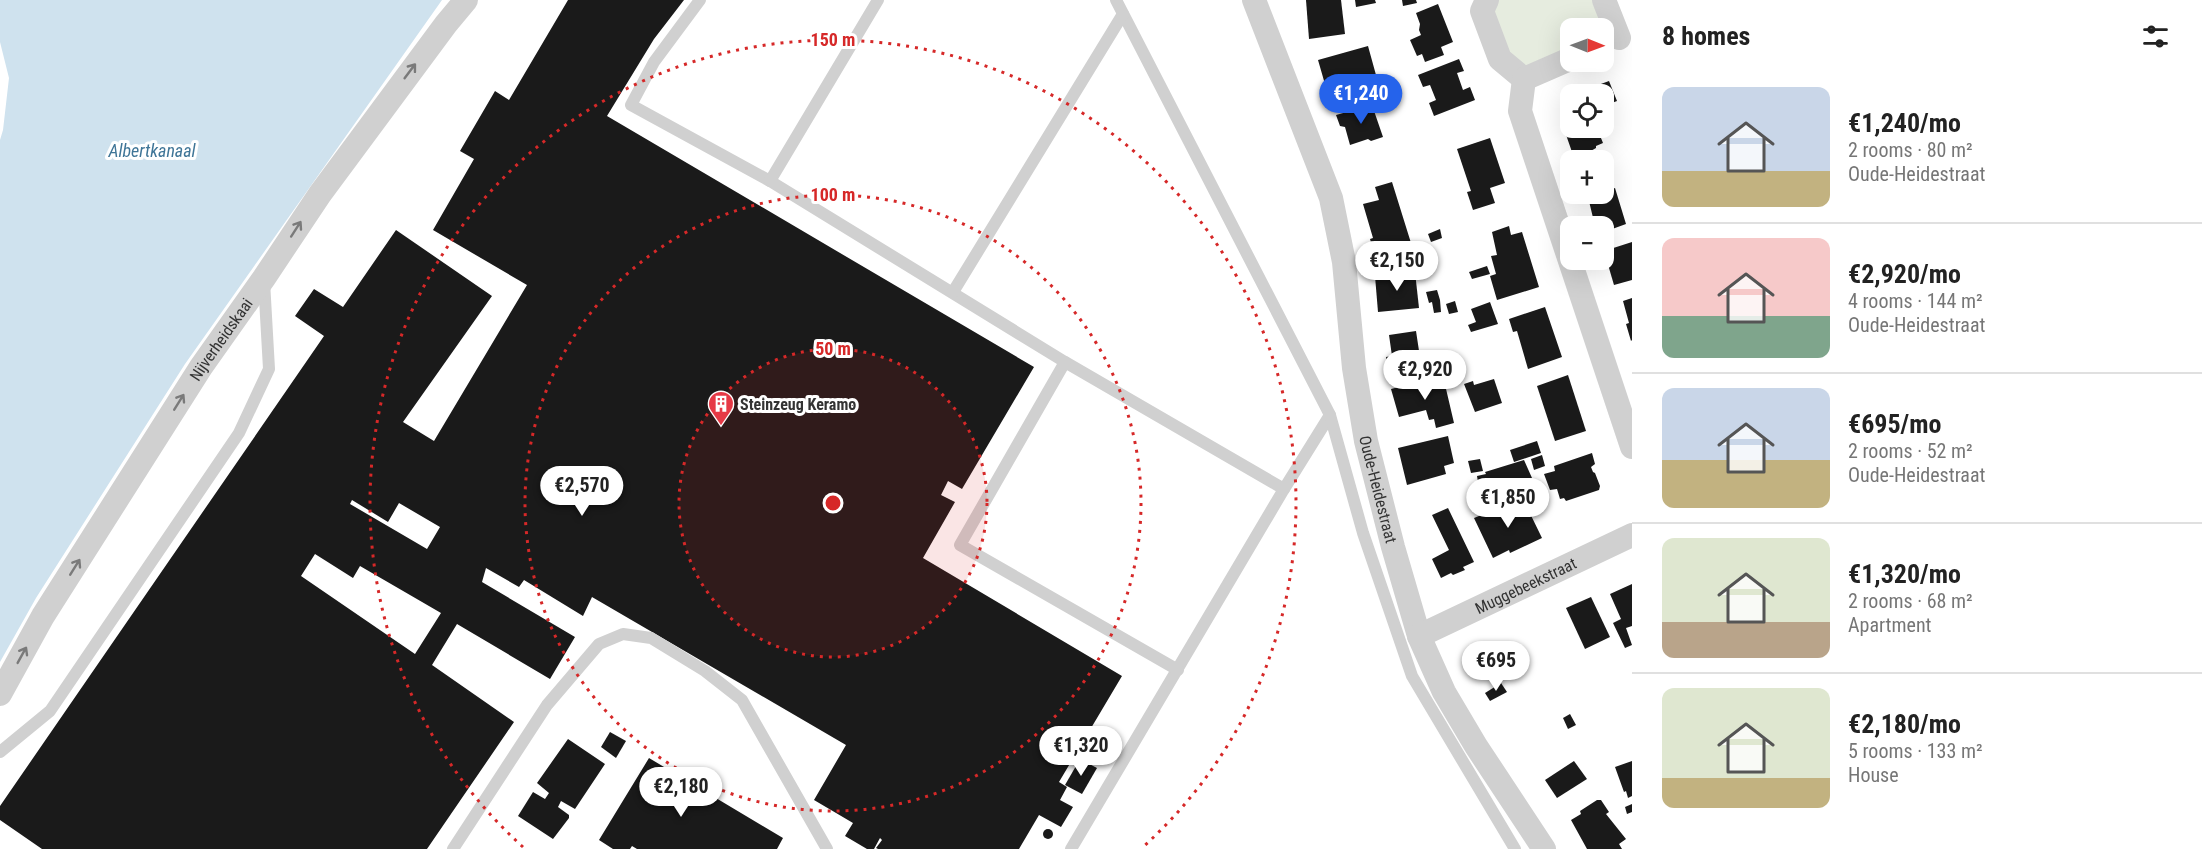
<!DOCTYPE html>
<meta charset="utf-8">
<style>
body{margin:0;font-family:"Roboto Condensed",sans-serif;background:#f6f6f6;color:#222;height:100vh;display:flex;flex-direction:column;font-size:22px;white-space:nowrap}
*{box-sizing:border-box;margin:0}
p{font-size:20px;color:#767676}
.icon{flex:none;width:33px;height:33px;fill:none;stroke:currentColor;stroke-width:2;stroke-linecap:round;stroke-linejoin:round}
.map{position:relative;flex:1;overflow:hidden}
.drawer{display:flex;flex-direction:column;background:#fff;width:570px}
.drawer>*{flex:none}
.needle{width:39px;rotate:91deg}
.controls{position:absolute;left:1560px;top:18px;display:grid;gap:12px}
.controls a{display:grid;place-items:center;width:54px;height:54px;border-radius:12px;background:#fff;box-shadow:0 6px 24px #0002;font-size:30px}
.price{position:absolute;translate:-50% -51px;padding:0 14px;border-radius:21px;background:#fff;color:#222;font-size:20px;line-height:39px;filter:drop-shadow(0 2px 3px #0008)}
.price::after{content:'';position:absolute;left:50%;top:36px;width:18px;height:14px;margin-left:-9px;background:inherit;clip-path:polygon(0 0,100% 0,50% 100%)}
.price.current{background:#2563eb;color:#fff}
ul{padding:0;list-style:none}
li{display:flex;align-items:center;gap:18px;height:150px;padding:0 30px}
li+li{border-top:2px solid #e0e0e0}
li span{display:grid;place-items:center;flex:none;width:168px;height:120px;border-radius:12px;color:#555}
li>.icon{margin-inline-start:auto}
span .icon{width:72px;height:72px;fill:#fffc;stroke-width:1}
li b{font-size:26px}
h2{display:flex;justify-content:space-between;align-items:center;height:72px;padding:0 30px;font-size:26px}
main{display:flex;flex:1;min-height:0}
.map>svg:first-child{display:block}
.green{fill:#e6ecdf}
.water{fill:#cfe2ee}
.building{fill:#1a1a1a;fill-rule:evenodd}
.lines{fill:none;stroke-linecap:round;stroke-linejoin:round}
.lane{stroke:#d0d0d0;stroke-width:12}
.street{stroke:#d0d0d0;stroke-width:24}
.oneway{stroke:#7a7a7a}
.ring{fill:none;stroke:#d62828;stroke-width:3;stroke-dasharray:3 6}
.labels{text-anchor:middle;stroke-width:6;stroke-linejoin:round;paint-order:stroke}
.street-label{font-size:16px;fill:#333;stroke:#fff}
.poi-label{font-size:16px;font-weight:bold;fill:#333;stroke:#fff;text-anchor:start}
.water-label{font-size:18px;font-style:italic;fill:#3f7597;stroke:#fff}
.centre{fill:#d62828;stroke:#fff;stroke-width:3}
.ring-label{font-size:18px;text-anchor:middle;font-weight:bold;fill:#d62828;stroke:#fff;stroke-width:6;stroke-linejoin:round;paint-order:stroke}
</style>
<main>
<div class="map">
<svg width="1632" height="849" viewBox="0 0 1632 849">
<rect width="100%" height="100%" fill="#fff"/>
<polygon class="green" points="1487,0 1604,0 1619,38 1604,45 1604,28 1570,28 1570,59 1524,79 1500,59"/>
<polygon class="water" points="0,0 442,0 185,364 36,598 0,662 0,140 3,130 9,78 0,42"/>
<g class="building">
<path d="M568,0H684L654,39L607,116L1034,367L962,489L948,481L941,495L955,502L923,558L1122,676L1059,782L1067,787L1060,800L1073,807L1061,827L1039,815L1019,849H878L876,848L882,840L880,838L874,849H867L845,836L853,823L814,800L846,745L592,597L583,616L524,580L519,587L486,568L482,582L575,637L550,679L457,624L432,665L514,722L427,849H42L0,820V806L324,336L295,316L314,289L343,307L396,230L492,296L403,422L434,441L527,285L433,230L474,159L460,151L495,91L509,100ZM352,500L388,522L399,503L440,527L427,549L350,504ZM315,554L353,578L360,566L441,613L415,654L301,576Z"/>
<polygon points="1306,0 1341,0 1345,34 1309,39"/>
<polygon points="1355,0 1375,0 1376,3 1356,7"/>
<polygon points="1402,0 1416,0 1417,3 1403,6"/>
<polygon points="1438,4 1453,42 1441,47 1444,55 1425,62 1422,54 1417,56 1410,40 1421,35 1419,30 1420,24 1416,13"/>
<polygon points="1368,46 1376,75 1347,83 1350,92 1329,98 1318,60"/>
<polygon points="1459,59 1464,71 1457,73 1463,90 1470,87 1475,100 1434,116 1429,103 1436,100 1430,85 1423,87 1418,75"/>
<polygon points="1383,76 1386,87 1372,92 1368,80"/>
<polygon points="1609,81 1617,101 1604,106 1604,94 1588,94 1592,93 1590,88"/>
<polygon points="1570,97 1570,128 1597,128 1603,143 1596,146 1596,148 1589,152 1572,152 1564,129 1569,128 1565,121 1569,106 1568,98"/>
<polygon points="1372,105 1383,137 1371,141 1368,139 1350,145 1345,127 1340,126 1336,115"/>
<polygon points="1490,138 1505,183 1490,188 1495,203 1473,210 1467,192 1471,191 1457,149"/>
<polygon points="1392,182 1411,243 1392,248 1393,251 1375,256 1370,239 1373,238 1363,204 1379,200 1375,187"/>
<polygon points="1615,188 1626,224 1604,232 1604,226 1595,226 1588,197"/>
<polygon points="1509,226 1511,235 1522,232 1539,287 1497,300 1490,276 1496,274 1491,256 1497,255 1492,232"/>
<polygon points="1440,229 1442,238 1431,242 1428,234"/>
<polygon points="1632,242 1632,280 1614,285 1604,251"/>
<polygon points="1487,266 1490,274 1472,279 1469,272"/>
<polygon points="1415,272 1419,308 1378,312 1375,276"/>
<polygon points="1437,290 1440,300 1441,312 1434,313 1432,302 1429,303 1426,292"/>
<polygon points="1632,298 1632,340 1631,341 1626,324 1629,323 1623,301"/>
<polygon points="1455,301 1458,312 1449,314 1446,304"/>
<polygon points="1490,302 1498,324 1471,332 1468,325 1476,322 1471,309"/>
<polygon points="1545,307 1562,357 1528,369 1517,331 1513,332 1509,319"/>
<polygon points="1416,331 1421,364 1388,369 1386,357 1392,356 1389,335"/>
<polygon points="1568,375 1586,431 1555,441 1537,386"/>
<polygon points="1443,376 1454,423 1436,428 1434,419 1429,420 1426,410 1399,417 1391,389"/>
<polygon points="1494,379 1502,403 1475,412 1464,384 1473,381 1474,385"/>
<polygon points="1448,436 1454,463 1444,466 1446,474 1407,485 1398,448"/>
<polygon points="1537,441 1541,453 1514,462 1510,450"/>
<polygon points="1592,453 1595,464 1591,467 1593,472 1595,473 1600,486 1599,490 1566,501 1564,498 1560,499 1557,489 1550,490 1544,474 1555,471 1554,466"/>
<polygon points="1542,455 1545,466 1534,470 1531,459"/>
<polygon points="1480,459 1483,471 1471,473 1468,461"/>
<polygon points="1524,460 1532,478 1495,492 1491,484 1485,485 1478,482 1477,476 1486,474 1485,472"/>
<polygon points="1523,499 1542,538 1510,553 1509,550 1493,558 1474,518 1496,509 1497,512"/>
<polygon points="1448,508 1474,562 1463,567 1465,570 1453,575 1451,573 1441,578 1432,559 1449,550 1432,515"/>
<polygon points="1632,584 1632,626 1626,628 1632,645 1625,648 1613,623 1621,619 1610,594"/>
<polygon points="1591,597 1610,637 1585,649 1566,608"/>
<polygon points="1501,683 1507,692 1490,701 1485,693"/>
<polygon points="1570,714 1576,725 1568,729 1563,718"/>
<polygon points="610,732 626,741 616,758 601,747"/>
<polygon points="568,739 605,764 575,809 561,801 558,807 569,815 569,818 553,839 518,816 533,792 545,799 549,793 537,783"/>
<polygon points="649,758 783,838 777,849 637,849 632,846 630,849 613,849 599,840"/>
<polygon points="1080,759 1097,768 1082,794 1065,785"/>
<polygon points="1574,761 1587,779 1557,798 1545,780"/>
<polygon points="1632,761 1632,796 1628,798 1626,791 1624,792 1615,767"/>
<polygon points="1597,800 1601,800 1609,812 1606,814 1626,839 1619,844 1622,849 1587,849 1571,820 1581,814 1580,811"/>
<polygon points="1632,804 1632,812 1627,814 1625,807"/>
<circle cx="1048" cy="834" r="5"/>
</g>
<g class="lines">
<g class="lane">
<polyline points="700,0 654,62 631,105 770,181 1065,362 1284,489 1071,849"/>
<polyline points="1116,0 1330,415 1284,489"/>
<polyline points="770,181 878,0"/>
<polyline points="953,292 1123,14"/>
<polyline points="1065,362 960,545 1178,670"/>
<polyline points="1330,415 1363,533 1412,676 1515,849"/>
<polyline points="0,752 50,711 239,433 269,369 264,281"/>
<polyline points="453,849 547,705 599,644 623,634 651,638 705,671 742,700 827,849"/>
</g>
<g class="street">
<path id="s1" d="M1254,0L1331,198L1344,262L1354,368L1366,441L1393,547L1419,636L1444,692L1476,746L1544,849"/>
<polyline points="1487,0 1482,11 1500,59 1524,79 1570,59"/>
<polyline points="1604,0 1619,38"/>
<polyline points="1524,79 1520,111 1632,447"/>
<path id="s2" d="M1419,636L1632,535"/>
<path id="s3" d="M0,694L43,616L201,367L264,278L320,194L446,24L466,0"/>
</g>
</g>
<defs><path id="oneway-shaft" d="M-6 0H5M1.5-3L5.5 0L1.5 3" fill="none" stroke-width="1.6" stroke-linecap="round" stroke-linejoin="round" transform="scale(1.5)"/></defs>
<g class="oneway">
<use href="#oneway-shaft" transform="translate(410 71) rotate(-53)"/>
<use href="#oneway-shaft" transform="translate(296 229) rotate(-57)"/>
<use href="#oneway-shaft" transform="translate(179 402) rotate(-58)"/>
<use href="#oneway-shaft" transform="translate(75 567) rotate(-58)"/>
<use href="#oneway-shaft" transform="translate(22 655) rotate(-61)"/>
</g>
<circle cx="833" cy="503" r="154" fill="#d62828" fill-opacity=".12"/>
<g class="ring">
<circle cx="833" cy="503" r="154"/>
<circle cx="833" cy="503" r="308"/>
<path d="M523 847A463 463 0 1 1 1143 847"/>
</g>
<defs>
<symbol id="building-pin" viewBox="-11 -11 22 30"><path d="M0 17L-7.5 6A9.5 9.5 0 1 1 7.5 6Z" fill="#e63946" stroke="#fff"/><path d="M-4-6H4V6H1V3H-1V6H-4ZM-2.5-4.3h1.7v1.8h-1.7ZM.8-4.3h1.7v1.8H.8ZM-2.5-1h1.7V.8h-1.7ZM.8-1h1.7V.8H.8Z" fill="#fff"/></symbol>
</defs>
<g fill-rule="evenodd">
<use href="#building-pin" x="706" y="389" width="30" height="40"/>
</g>
<g class="labels">
<g class="street-label">
<text dy="6" stroke="none"><textPath href="#s3" startOffset="418">Nijverheidskaai</textPath></text>
<text dy="6" stroke="none"><textPath href="#s1" startOffset="508">Oude-Heidestraat</textPath></text>
<text dy="6" stroke="none"><textPath href="#s2" startOffset="118">Muggebeekstraat</textPath></text>
</g>
<g class="poi-label">
<text x="740" y="410">Steinzeug Keramo</text>
</g>
<g class="water-label">
<text x="152" y="157">Albertkanaal</text>
</g>
</g>
<circle cx="833" cy="503" r="9" class="centre"/>
<g class="ring-label">
<text x="833" y="46">150 m</text>
<text x="833" y="201">100 m</text>
<text x="833" y="355">50 m</text>
</g>
</svg>
<div class="controls">
<a><svg class="needle" viewBox="-14 -14 28 28"><path d="M0-13l5 13h-10z" fill="#e53935"/><path d="M0 13l5-13h-10z" fill="#767676"/></svg></a>
<a><svg class="icon" aria-label="locate" viewBox="0 0 24 24"><circle cx="12" cy="12" r="6"/><path d="M12 2v4M12 18v4M2 12h4M18 12h4"/></svg></a>
<a>+</a>
<a>−</a>
</div>
<b class="price current" style="left:1361px;top:125px">€1,240</b>
<b class="price" style="left:1397px;top:292px">€2,150</b>
<b class="price" style="left:1425px;top:401px">€2,920</b>
<b class="price" style="left:582px;top:517px">€2,570</b>
<b class="price" style="left:1508px;top:529px">€1,850</b>
<b class="price" style="left:1496px;top:692px">€695</b>
<b class="price" style="left:1081px;top:777px">€1,320</b>
<b class="price" style="left:681px;top:818px">€2,180</b>
</div>
<section class="drawer">
<h2>8 homes<svg class="icon" aria-label="filters" viewBox="0 0 24 24"><path d="M4 7h16M4 17h16"/><circle cx="9" cy="7" r="2"/><circle cx="15" cy="17" r="2"/></svg></h2>
<ul>
<li><span style="background:linear-gradient(#c9d6e8 70%,#c2b280 0)"><svg class="icon" aria-label="home" viewBox="0 0 24 24"><path d="M3 11l9-7 9 7M6 9v11h12V9"/></svg></span><div><b>€1,240/mo</b><p>2 rooms · 80 m²</p><p>Oude-Heidestraat</p></div></li>
<li><span style="background:linear-gradient(#f6c9c9 65%,#7fa58c 0)"><svg class="icon" aria-label="home" viewBox="0 0 24 24"><path d="M3 11l9-7 9 7M6 9v11h12V9"/></svg></span><div><b>€2,920/mo</b><p>4 rooms · 144 m²</p><p>Oude-Heidestraat</p></div></li>
<li><span style="background:linear-gradient(#c9d6e8 60%,#c2b280 0)"><svg class="icon" aria-label="home" viewBox="0 0 24 24"><path d="M3 11l9-7 9 7M6 9v11h12V9"/></svg></span><div><b>€695/mo</b><p>2 rooms · 52 m²</p><p>Oude-Heidestraat</p></div></li>
<li><span style="background:linear-gradient(#dfe7d0 70%,#b9a48a 0)"><svg class="icon" aria-label="home" viewBox="0 0 24 24"><path d="M3 11l9-7 9 7M6 9v11h12V9"/></svg></span><div><b>€1,320/mo</b><p>2 rooms · 68 m²</p><p>Apartment</p></div></li>
<li><span style="background:linear-gradient(#dfe7d0 75%,#c2b280 0)"><svg class="icon" aria-label="home" viewBox="0 0 24 24"><path d="M3 11l9-7 9 7M6 9v11h12V9"/></svg></span><div><b>€2,180/mo</b><p>5 rooms · 133 m²</p><p>House</p></div></li>
</ul>
</section>
</main>
